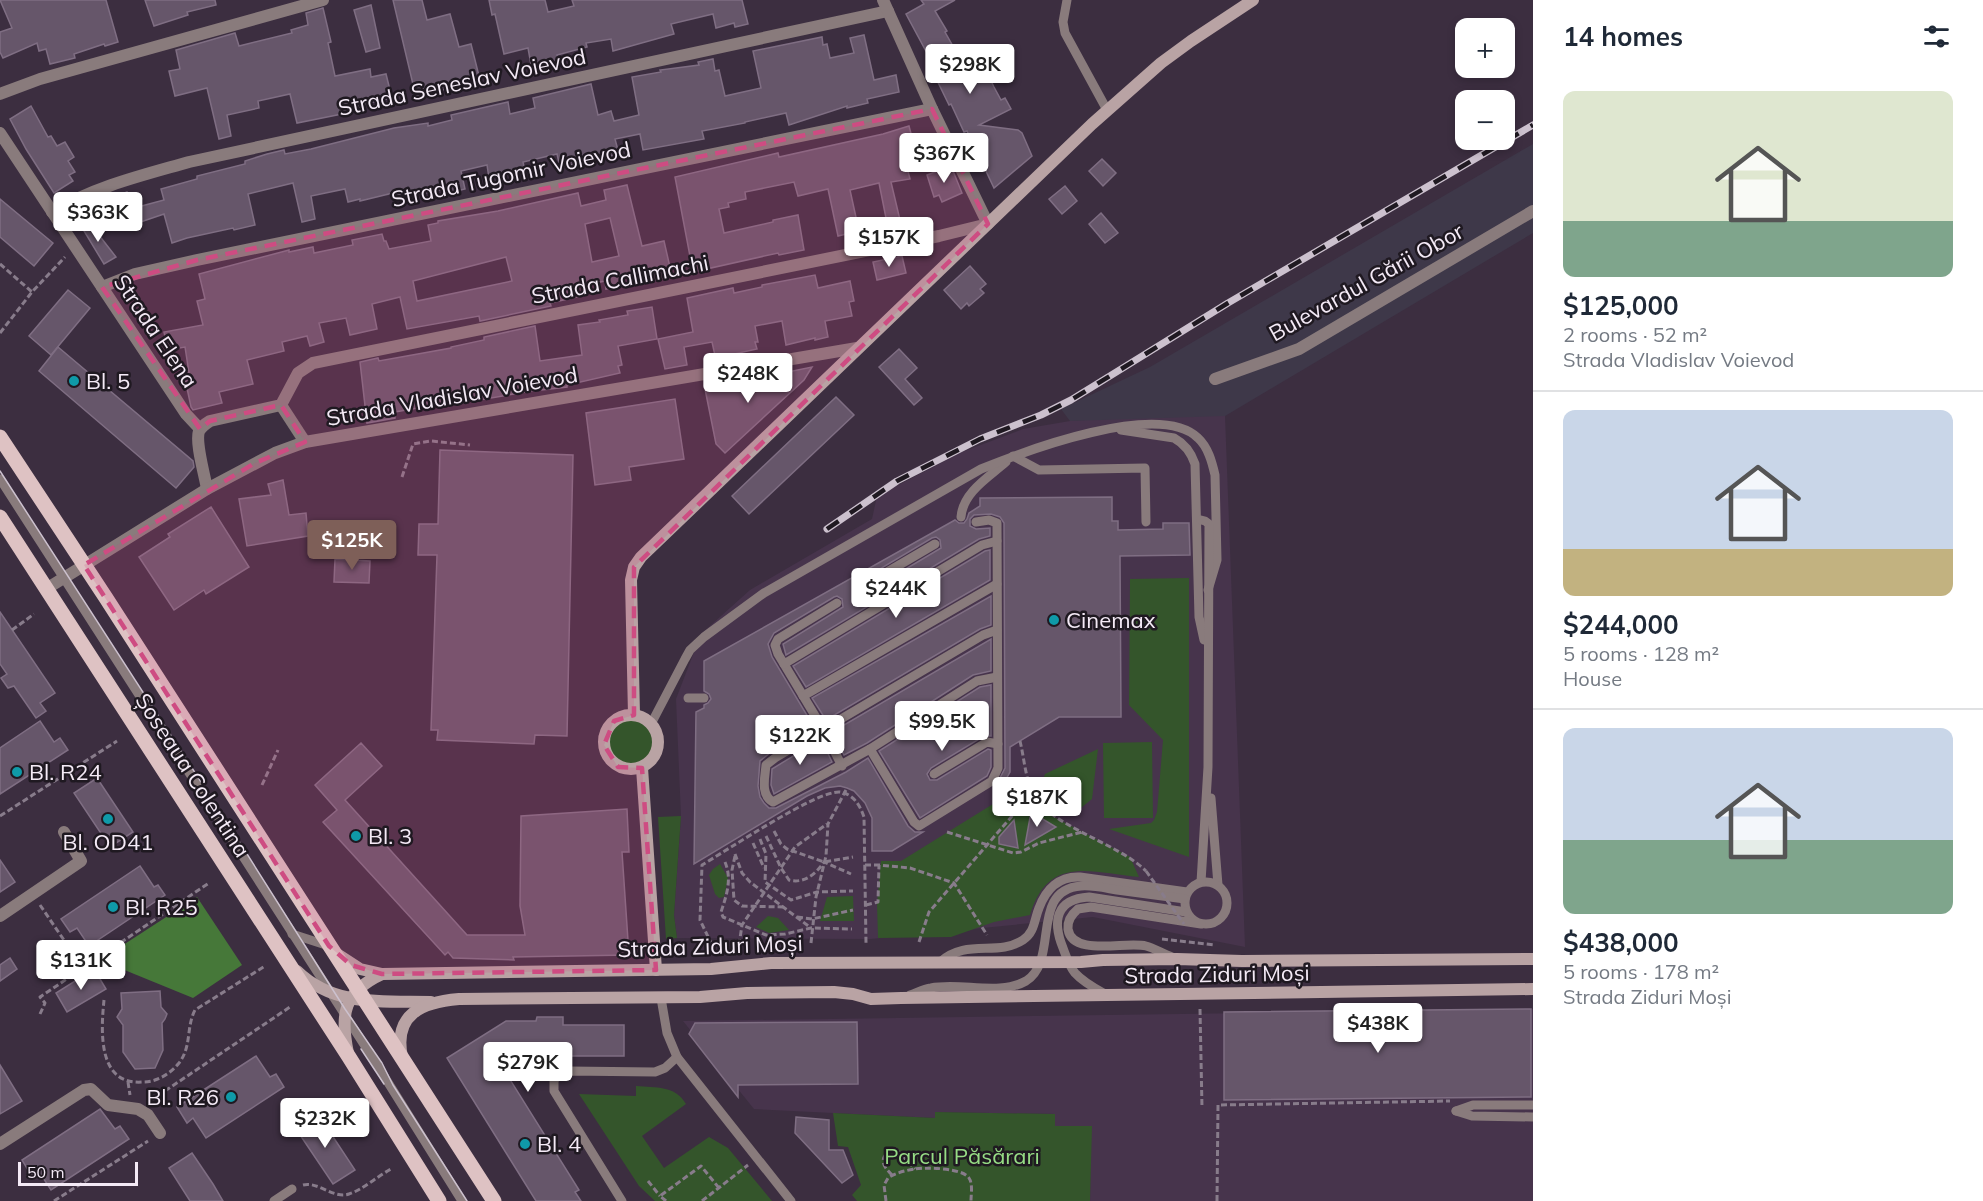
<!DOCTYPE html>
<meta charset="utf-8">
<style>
body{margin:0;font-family:Mulish,sans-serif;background:#f2f2f3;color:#1f2937;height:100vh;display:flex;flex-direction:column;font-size:22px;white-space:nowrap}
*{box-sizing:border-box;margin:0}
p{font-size:20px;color:#747a83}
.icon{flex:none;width:33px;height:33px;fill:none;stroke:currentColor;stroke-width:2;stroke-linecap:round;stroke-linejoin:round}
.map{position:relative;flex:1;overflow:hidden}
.details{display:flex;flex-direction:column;background:#fff;width:450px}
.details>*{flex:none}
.fabs{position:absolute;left:1455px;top:18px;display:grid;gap:12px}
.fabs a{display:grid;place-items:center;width:60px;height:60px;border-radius:12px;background:#fff;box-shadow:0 3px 9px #0003;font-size:30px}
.scale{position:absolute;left:18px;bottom:15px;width:120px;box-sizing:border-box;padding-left:6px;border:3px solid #f4eaf6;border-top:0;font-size:16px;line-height:21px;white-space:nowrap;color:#f4eaf6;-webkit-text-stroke:4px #1f1921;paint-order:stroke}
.price{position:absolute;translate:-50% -51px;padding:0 14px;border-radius:6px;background:#fff;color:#222;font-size:20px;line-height:39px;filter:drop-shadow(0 2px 3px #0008)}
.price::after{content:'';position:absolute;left:50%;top:36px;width:18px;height:14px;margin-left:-9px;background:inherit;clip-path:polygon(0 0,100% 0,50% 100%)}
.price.selected{background:#7e5f58;color:#fff}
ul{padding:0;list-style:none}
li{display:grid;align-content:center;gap:12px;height:318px;padding:0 30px}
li+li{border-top:2px solid #e0e1e3}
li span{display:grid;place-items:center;height:186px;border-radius:12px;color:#555}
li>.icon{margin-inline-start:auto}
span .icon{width:108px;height:108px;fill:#fffc;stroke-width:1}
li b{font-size:26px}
h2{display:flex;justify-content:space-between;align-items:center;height:72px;padding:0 30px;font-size:26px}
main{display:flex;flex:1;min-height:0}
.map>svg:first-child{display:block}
.built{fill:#47344c}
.industrial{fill:#3e3849}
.green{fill:#34552b}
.forest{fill:#467839}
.building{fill:#66566a;stroke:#7f6e83;stroke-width:1.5;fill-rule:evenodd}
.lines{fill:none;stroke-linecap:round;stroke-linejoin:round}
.path{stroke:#887c8b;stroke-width:3;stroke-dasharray:6 3;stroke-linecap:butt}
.lane{stroke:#897b7c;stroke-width:9}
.street{stroke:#897b7c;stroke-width:12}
.secondary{stroke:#b9a3a4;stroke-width:12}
.primary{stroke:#dec2c3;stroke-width:15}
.tram{stroke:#ccc1ce;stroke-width:1.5}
.rail-casing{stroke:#ccc1ce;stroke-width:7}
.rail{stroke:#1f1921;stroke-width:4.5;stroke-dasharray:14;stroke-linecap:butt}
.path-bridge{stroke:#887c8b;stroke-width:3;stroke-dasharray:6 3;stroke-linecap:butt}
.marked{fill:#ce4c82;fill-opacity:0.2;stroke:#ce4c82;stroke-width:4.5;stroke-dasharray:12 8;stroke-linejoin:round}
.culture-dot{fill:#0f9aa8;stroke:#1f1921;stroke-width:2}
.labels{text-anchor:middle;stroke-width:5;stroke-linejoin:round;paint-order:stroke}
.street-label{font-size:22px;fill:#f4eaf6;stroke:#1f1921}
.poi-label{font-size:22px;fill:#f4eaf6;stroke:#1f1921;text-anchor:start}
.park-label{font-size:22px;fill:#96dc85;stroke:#1f1921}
</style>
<main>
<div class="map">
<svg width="1533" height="1201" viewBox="0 0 1533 1201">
<rect width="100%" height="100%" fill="#3c2e40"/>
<g class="built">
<polygon points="1142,416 1225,416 1245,947 1093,917 870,939 677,938 674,915 681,816 676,699 701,634 750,590 872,519 877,496 962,452 1023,429 1070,421"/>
<polygon points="1533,1009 1533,1201 1090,1201 1091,1126 1055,1126 1055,1114 935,1112 935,1118 754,1109 683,1021"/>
</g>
<polygon class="industrial" points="1533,144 1533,233 1225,416 1070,421 1061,409 1150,367"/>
<g class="green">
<polygon points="1189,578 1189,857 1109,829 1151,823 1154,820 1157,812 1163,740 1129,705 1130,579"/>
<circle cx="631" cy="742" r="27"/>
<polygon points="1152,742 1153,818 1104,818 1103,743"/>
<polygon points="1098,749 1092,799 1071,816 1054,811 1042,782 1045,774"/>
<path d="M1014,791L1052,816L1130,857L1139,877C1090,872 1048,855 1030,915L994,922L951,937L878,938L877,904L881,861H901Z"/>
<polygon points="681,816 674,915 677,938 666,939 658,817"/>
<polygon points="720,864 728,878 724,897 719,898 715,894 709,875 713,869"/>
<polygon points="853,896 854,921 820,921 827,897"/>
<polygon points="768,916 778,918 789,930 769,933 756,927"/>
<path d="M636,1086C656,1088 675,1085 686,1104L642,1136L664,1168L709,1137L728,1148L772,1201H655L639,1186L579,1094L636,1096Z"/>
<polygon points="935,1112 1055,1114 1055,1126 1092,1126 1090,1201 857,1201 852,1195 861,1185 848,1147 838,1146 833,1113 935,1118"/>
</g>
<polygon class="forest" points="197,897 242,965 193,998 100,960"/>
<g class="building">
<polygon points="0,0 106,0 118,42 105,46 104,44 74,54 75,58 50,64 46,49 39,51 37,43 3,58 0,52 0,32 12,28"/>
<polygon points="145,0 215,0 216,5 187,12 188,15 154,26"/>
<polygon points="393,0 422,0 427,20 450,14 459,47 471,44 480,80 416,97"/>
<polygon points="489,0 545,0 548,12 574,6 572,0 742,0 748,24 735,27 734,23 716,28 713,14 671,24 674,34 613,51 611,39 586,43 587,47 557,55 559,63 532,70 528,48 504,54 495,14 492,15"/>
<polygon points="921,0 955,0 935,11 947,31 945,32 958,55 975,47 994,87 1001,100 1005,98 1011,109 979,125 1018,130 1022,133 1032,156 994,188 967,131 964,132 951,104 949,105 932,70 935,68 906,14 924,4"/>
<polygon points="371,5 380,48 366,52 354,10"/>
<polygon points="323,8 331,42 328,43 335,76 370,69 371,77 386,74 392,98 359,105 360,109 347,113 297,123 290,94 258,101 259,108 227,115 231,136 219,139 207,88 175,96 169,71 180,69 176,50 235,33 239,46 292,33 291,30 308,25 306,13"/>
<polygon points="864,35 874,80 896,75 899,92 867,99 868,103 847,108 847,106 789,125 786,113 745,122 745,123 702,131 704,139 643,150 640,134 615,139 619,154 595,160 560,167 557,154 523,162 525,171 489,178 487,165 461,171 465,189 444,194 443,189 420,194 420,191 393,196 393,193 360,201 360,199 348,202 345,189 311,196 315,219 302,222 293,183 248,194 255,225 234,230 233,228 187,238 172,243 164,214 117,230 105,201 127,192 134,208 164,200 161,189 197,179 197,176 245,164 245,161 267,154 284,150 285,154 311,149 394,128 428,123 428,126 452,120 451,115 508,102 510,114 535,108 533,98 591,84 598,115 611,111 614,121 639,115 632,77 661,72 660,70 699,65 698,62 713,59 715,71 719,70 725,96 761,88 753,51 822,37 823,45 827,44 830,58 854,53 850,38"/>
<polygon points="31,106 48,137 51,136 57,146 65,142 74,157 68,161 75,172 69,175 73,181 54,193 26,149 10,119"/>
<polygon points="909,126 914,145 902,148 910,179 891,182 900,220 887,223 879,183 850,190 859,231 838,236 828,189 798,196 794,182 745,192 746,199 728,203 729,207 719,209 724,233 773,222 773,220 798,215 804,250 779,255 778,253 693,272 675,177 778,153 779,157 883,134"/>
<polygon points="1102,159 1116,173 1103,186 1089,171"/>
<polygon points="951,166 962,193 942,202 939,195 934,197 927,175"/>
<path d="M627,185L642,246L664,241L672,276L648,282L645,271L622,276L623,286L606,289L605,281L574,288L577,297L550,303L551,306L480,321L479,316L407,329L400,297L372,304L377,329L350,335L346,318L319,323L324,342L310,346L307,336L282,342L284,351L247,360L253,384L219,392L222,403L193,410L191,407L184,374L189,373L185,347L168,350L164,332L203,325L197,301L205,299L199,274L289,250V252L313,247L314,253L353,245L352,240L382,234L384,241H386L389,249L431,241L428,225L438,223V221L498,211L578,193L581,206L606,200L604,190ZM610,218L619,256L592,262L585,224ZM506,257L512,281L417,301L413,281Z"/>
<polygon points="1065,186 1077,201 1062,214 1049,199"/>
<polygon points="0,199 53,243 34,266 0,237"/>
<polygon points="1101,213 1118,233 1105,243 1089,224"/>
<polygon points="88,221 116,257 104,264 81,226"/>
<polygon points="902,256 906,273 877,280 873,262"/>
<polygon points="970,266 986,284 980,289 984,293 969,306 967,303 961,309 944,290"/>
<polygon points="815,275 818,288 850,281 854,301 849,302 852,316 825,321 828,337 815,340 815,338 786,345 782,321 755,326 758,342 755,342 757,349 734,354 734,356 716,360 712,342 684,347 687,365 665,369 658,339 693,332 687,298 733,288 734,293 762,287 762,285"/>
<polygon points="68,290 90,308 51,355 29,336"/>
<polygon points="652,307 657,339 618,346 622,365 618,366 620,373 567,385 567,387 542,390 542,389 474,401 472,391 446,395 447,403 395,412 395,418 367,423 360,362 378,358 379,361 451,348 451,347 484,340 484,337 535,326 540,361 582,355 578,325 600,322 599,320 628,315 627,311"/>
<polygon points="58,347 193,461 194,467 176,488 39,371"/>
<polygon points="899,349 917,368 905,379 922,398 914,405 879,367"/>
<polygon points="812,367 804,380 725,453 716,444 705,389"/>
<polygon points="836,397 854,415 749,514 732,496"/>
<polygon points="675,399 684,459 629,467 631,480 595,485 586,413"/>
<polygon points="440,450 573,455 567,736 535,735 534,744 437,740 438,730 431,730 437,555 418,555 419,524 438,524"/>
<polygon points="283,480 289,515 306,513 308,536 247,546 239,499 271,495 268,484"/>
<polygon points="1112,497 1112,521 1118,521 1118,530 1163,529 1163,523 1189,523 1190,555 1120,556 1121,717 1059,717 1010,747 1010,772 1005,781 996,786 1005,768 1004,523 1000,517 991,514 974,515 970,519 970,526 976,529 990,528 990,536 979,539 881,598 876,588 877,586 941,548 940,540 936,537 932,538 868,576 862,589 870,605 786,655 783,644 843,607 842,599 837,596 834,597 774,633 768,644 772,657 814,727 771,752 760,761 758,786 760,797 764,803 769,808 776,808 846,772 868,758 908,826 915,832 923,832 892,851 872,851 872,818 865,803 854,791 847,788 840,786 825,788 807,796 694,864 696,712 704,708 704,705 708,703 711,699 709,694 704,691 704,661 955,520 959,523 964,523 967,519 969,513 980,506 980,498"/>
<polygon points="211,507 249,567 206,594 204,590 174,610 139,557 170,537 168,534"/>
<polygon points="990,550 990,580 806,687 793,666 985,551"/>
<polygon points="335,559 370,561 369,583 334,582"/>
<polygon points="991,596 991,625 980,629 826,720 812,698"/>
<polygon points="0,612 55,693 40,703 46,711 36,718 14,686 8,688 1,678 7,674 0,664"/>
<polygon points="991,639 991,671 973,675 867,743 844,755 832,732"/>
<polygon points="991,685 991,736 984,736 931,768 927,774 930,780 937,780 988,749 991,750 991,767 987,776 920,818 879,751 980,687"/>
<polygon points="40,721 54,742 60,738 68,750 0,794 0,748"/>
<polygon points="821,739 832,762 774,794 771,785 772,769"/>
<polygon points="361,743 382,766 345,800 467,935 525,935 520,906 521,816 627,809 629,852 622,852 629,955 513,957 514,960 453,958 448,952 445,955 323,822 337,810 315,785"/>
<polygon points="97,778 133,832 110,847 74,793"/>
<polygon points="1031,812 1056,827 1025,845"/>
<polygon points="1014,820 1018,848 999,844 999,837"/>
<polygon points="0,860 15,882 0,892"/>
<polygon points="140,866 154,887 158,885 165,895 89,946 77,928 70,932 61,919"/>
<polygon points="10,958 17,969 0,981 0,965"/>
<polygon points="94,969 106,989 67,1012 56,993"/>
<polygon points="160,991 161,1007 167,1014 165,1019 162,1023 163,1050 155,1068 135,1069 123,1052 123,1025 117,1017 122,1009 121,993"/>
<polygon points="1531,1009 1531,1097 1224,1100 1224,1012"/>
<polygon points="537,1017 563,1017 563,1025 624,1025 624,1056 564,1056 563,1051 518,1051 499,1062 579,1190 575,1192 581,1201 536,1201 447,1058 506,1021 536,1021"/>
<polygon points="857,1022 858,1084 738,1085 738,1097 689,1034 695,1023"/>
<polygon points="256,1056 270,1077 276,1074 284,1087 206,1138 193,1118 187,1123 177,1107"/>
<polygon points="0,1065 22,1101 0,1114"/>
<polygon points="100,1109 115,1129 120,1126 129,1139 51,1190 38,1170 31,1175 22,1160"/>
<polygon points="318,1114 355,1170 333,1184 296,1129"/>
<polygon points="796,1117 829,1120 829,1150 843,1150 853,1175 842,1183 795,1133"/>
<polygon points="192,1153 213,1184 223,1201 190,1201 169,1168"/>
</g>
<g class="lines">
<g class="path">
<polyline points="0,264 32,292"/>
<polyline points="0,333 32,292 65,257"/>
<polyline points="402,477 413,444 431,441 470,445"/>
<polyline points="12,630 34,614"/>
<path d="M1020,741C1024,757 1025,776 1032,791C1047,826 1117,842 1146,871"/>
<polyline points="262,785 278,750"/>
<polyline points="0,816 117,741"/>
<polyline points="774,831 781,844 787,849 824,862 853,857"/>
<polyline points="947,832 1013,853 1021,852 1039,843 1082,832"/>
<path d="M766,836L781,868L789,880C804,884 816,874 824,862L851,874"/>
<polyline points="760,839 766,854 765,882 791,900 817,892 853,891"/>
<polyline points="753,843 764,868"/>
<polyline points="735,854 742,873 750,882 811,928"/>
<polyline points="735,856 732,870 734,900 742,906 783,907"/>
<path d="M725,862C732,879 727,894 721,912L723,917L766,935L785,934L811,928L852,929"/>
<polyline points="865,865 879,865 910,868 954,883 987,935"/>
<polyline points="40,905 83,968"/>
<polyline points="866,905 878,902 879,865"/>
<polyline points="797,917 812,919 853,910"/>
<polyline points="1162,939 1215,945"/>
<polyline points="919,942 929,912 1032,793"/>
<polyline points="811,943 816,897 826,856 828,824 847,788"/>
<path d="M712,945L700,920L702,865C726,851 817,790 840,792C853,794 860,805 864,817L866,943"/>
<polyline points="739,945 742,925 795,847 827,824"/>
<path d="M104,1000C101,1030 97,1086 143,1082C157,1082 170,1074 179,1063C192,1046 186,1027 195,1010L265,966"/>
<polyline points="1200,1009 1202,1108"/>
<polyline points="40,1014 45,1003 40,997 209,883"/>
<polyline points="128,1082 130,1095"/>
<polyline points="150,1101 290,1007"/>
<path d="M892,1175C882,1165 879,1159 891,1149H896L915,1169"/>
<polyline points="648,1181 660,1196"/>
<path d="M303,1185C318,1181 333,1199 349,1194C362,1190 378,1176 391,1169"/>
<polyline points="54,1201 148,1141"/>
<polyline points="666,1201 660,1196 701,1166 719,1188"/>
<polyline points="702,1201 748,1165"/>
<path d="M886,1201L884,1185L888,1178C895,1173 907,1170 915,1169C926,1167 963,1168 969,1178C973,1184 971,1194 971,1201"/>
<polyline points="1217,1201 1218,1105 1450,1101"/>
</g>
<g class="lane">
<polyline points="1067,0 1063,22 1065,33 1107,110"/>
<path d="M1121,430L1174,438C1185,444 1191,452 1195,464L1199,617L1204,640"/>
<polyline points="1013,456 1039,470 1145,468 1146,522"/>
<polyline points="0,479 374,1060 462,1201"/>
<path d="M961,517C963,492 989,477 1006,462"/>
<polyline points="837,603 778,639 775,645 778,654 823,729 842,766"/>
<polyline points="878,606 869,588 872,581 935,544"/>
<path d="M997,630L983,635L775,758L766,765C765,777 760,795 773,802L870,749L977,681L997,677"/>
<polyline points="784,664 982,545 997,541"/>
<polyline points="803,696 997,584"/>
<polyline points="688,698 704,698"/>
<path d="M651,724L685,659L690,650L704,637L764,593L981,469C1025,451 1159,400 1198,438C1208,447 1212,462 1215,475L1217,560L1208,590"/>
<polyline points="870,749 914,822 919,826 992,781 998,768 997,523 989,520 976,522"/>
<polyline points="934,774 987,742 998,744"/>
<polyline points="1211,798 1218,885"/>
<circle cx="1206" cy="903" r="21"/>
<polyline points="1201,882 1208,767 1209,524 1205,521 1201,520"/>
<polyline points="292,934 329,946"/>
<path d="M1172,957C1163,954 1154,948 1146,946C1126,941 1072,957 1068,929C1067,920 1072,914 1078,909L1091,907L1201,924"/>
<path d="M940,962C967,938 997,957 1023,940C1035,932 1034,920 1039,908C1046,889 1059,876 1080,877L1187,892"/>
<path d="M910,995C916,993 924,989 931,988C960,982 1000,996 1026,981C1060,960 1029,890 1081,886C1093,885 1105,888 1117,890C1140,893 1162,896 1185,899"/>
<path d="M1107,995C1096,989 1084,983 1075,973C1069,966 1066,956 1063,948C1052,921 1056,899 1089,897L1186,912"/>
<polyline points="661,998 667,1033 677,1057 791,1201"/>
<polyline points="1456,1111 1473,1105 1533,1105"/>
<polyline points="1456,1111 1472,1116 1533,1117"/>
<polyline points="274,1201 292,1189"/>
<polyline points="622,1201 554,1091 554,1080 561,1072 568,1071 655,1072 665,1068 677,1057"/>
</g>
<g class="street">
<polyline points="0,94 40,79 323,0"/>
<polyline points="0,133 186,414 200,429"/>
<path d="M52,212C97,186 140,176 189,162L888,11"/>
<polyline points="102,287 135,274 197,260 932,109"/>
<polyline points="1215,379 1299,349 1533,211"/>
<polyline points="281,405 305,442"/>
<path d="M207,489C205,476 195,443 199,431C202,426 205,424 210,421L281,405L298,373L313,363L939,236L988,224L932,109L883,0"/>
<polyline points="46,589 207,489 275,453 305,442 857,348"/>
<polyline points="0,916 81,861 64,832"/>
<polyline points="0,1144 84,1090 91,1089 108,1105 138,1109 148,1115 160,1133"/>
</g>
<g class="secondary">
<circle cx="631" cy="742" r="27"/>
<polyline points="634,715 631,580 634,567 641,557 1092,124 1161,63 1191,41 1253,0"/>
<polyline points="642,768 656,970"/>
<polyline points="337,954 360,969 382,974 711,969 771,963 1081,962 1103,960 1177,959 1242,961 1533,959"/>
<path d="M297,971C334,1007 383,1001 431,1002"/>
<path d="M348,1053C340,1015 343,992 382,974"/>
<path d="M402,1057C393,1014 422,1002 459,999L700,997L747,993L834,992L853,994L871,999L901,998L1533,989"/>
</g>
<g class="primary">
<polyline points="0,437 106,598 494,1201"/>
<polyline points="0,517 349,1057 439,1201"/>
</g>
<g class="tram">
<polyline points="0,471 223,816 345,1009 382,1063 393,1085 467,1201"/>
<polyline points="361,1049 384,1084"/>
</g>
<defs>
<polyline id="rail" points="827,529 897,481 980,439 1041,415 1071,400 1228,303 1533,125"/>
</defs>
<use href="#rail" class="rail-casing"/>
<use href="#rail" class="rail"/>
<polyline class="path-bridge" points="1146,871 1184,924"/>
</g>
<path class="marked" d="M932,109L988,224L634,567V715L614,721L604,745L618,767L642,768L656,970L382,974L351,965L329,946L84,565L255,463L305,442L281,405L210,421L200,429L102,287L197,260Z"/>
<g class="culture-dot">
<circle cx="74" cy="381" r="6"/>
<circle cx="1054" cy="620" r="6"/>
<circle cx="17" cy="772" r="6"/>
<circle cx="108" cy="819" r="6"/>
<circle cx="356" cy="836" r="6"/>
<circle cx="113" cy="907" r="6"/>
<circle cx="231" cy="1097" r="6"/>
<circle cx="525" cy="1144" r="6"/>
</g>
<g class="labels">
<g class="street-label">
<text transform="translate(462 82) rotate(-12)" y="8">Strada Seneslav Voievod</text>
<text transform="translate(511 174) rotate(-12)" y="8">Strada Tugomir Voievod</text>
<text transform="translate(620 279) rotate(-11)" y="8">Strada Callimachi</text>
<text transform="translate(1366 282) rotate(-29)" y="8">Bulevardul Gării Obor</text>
<text transform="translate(156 331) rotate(56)" y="8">Strada Elena</text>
<text transform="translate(452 396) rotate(-10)" y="8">Strada Vladislav Voievod</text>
<text transform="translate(193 775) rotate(57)" y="8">Șoseaua Colentina</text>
<text transform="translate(710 946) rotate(-2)" y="8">Strada Ziduri Moși</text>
<text transform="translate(1217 974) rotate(-1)" y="8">Strada Ziduri Moși</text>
</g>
<g class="poi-label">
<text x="86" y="389">Bl. 5</text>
<text x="1066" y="628">Cinemax</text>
<text x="29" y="780">Bl. R24</text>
<text x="368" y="844">Bl. 3</text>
<text x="108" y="850" text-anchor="middle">Bl. OD41</text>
<text x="125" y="915">Bl. R25</text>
<text x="219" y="1105" text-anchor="end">Bl. R26</text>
<text x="537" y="1152">Bl. 4</text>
</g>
<g class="park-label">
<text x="962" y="1164">Parcul Păsărari</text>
</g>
</g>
</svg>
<div class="fabs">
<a>+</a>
<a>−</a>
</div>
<div class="scale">50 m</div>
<b class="price" style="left:970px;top:95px">$298K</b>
<b class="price" style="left:944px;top:184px">$367K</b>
<b class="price" style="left:98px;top:243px">$363K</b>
<b class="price" style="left:889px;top:268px">$157K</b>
<b class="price" style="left:748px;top:404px">$248K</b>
<b class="price selected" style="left:352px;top:571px">$125K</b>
<b class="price" style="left:896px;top:619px">$244K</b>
<b class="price" style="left:942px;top:752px">$99.5K</b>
<b class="price" style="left:800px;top:766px">$122K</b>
<b class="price" style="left:1037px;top:828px">$187K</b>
<b class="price" style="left:81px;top:991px">$131K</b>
<b class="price" style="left:1378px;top:1054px">$438K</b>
<b class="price" style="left:528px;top:1093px">$279K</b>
<b class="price" style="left:325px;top:1149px">$232K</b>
</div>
<section class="details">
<h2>14 homes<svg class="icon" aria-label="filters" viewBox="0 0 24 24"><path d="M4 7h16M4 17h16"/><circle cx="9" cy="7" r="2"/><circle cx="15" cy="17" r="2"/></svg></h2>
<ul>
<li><span style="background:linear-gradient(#dfe7d0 70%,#7fa58c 0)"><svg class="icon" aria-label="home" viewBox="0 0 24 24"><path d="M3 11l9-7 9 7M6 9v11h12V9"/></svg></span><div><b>$125,000</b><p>2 rooms · 52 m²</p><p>Strada Vladislav Voievod</p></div></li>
<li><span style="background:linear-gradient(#c9d6e8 75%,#c2b280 0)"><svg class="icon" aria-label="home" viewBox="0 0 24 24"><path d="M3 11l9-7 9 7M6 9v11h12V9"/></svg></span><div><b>$244,000</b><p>5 rooms · 128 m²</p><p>House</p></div></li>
<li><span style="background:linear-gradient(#c9d6e8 60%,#7fa58c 0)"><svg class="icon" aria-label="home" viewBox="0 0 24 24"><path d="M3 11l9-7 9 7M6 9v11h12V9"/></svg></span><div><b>$438,000</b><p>5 rooms · 178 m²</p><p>Strada Ziduri Moși</p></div></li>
</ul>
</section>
</main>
